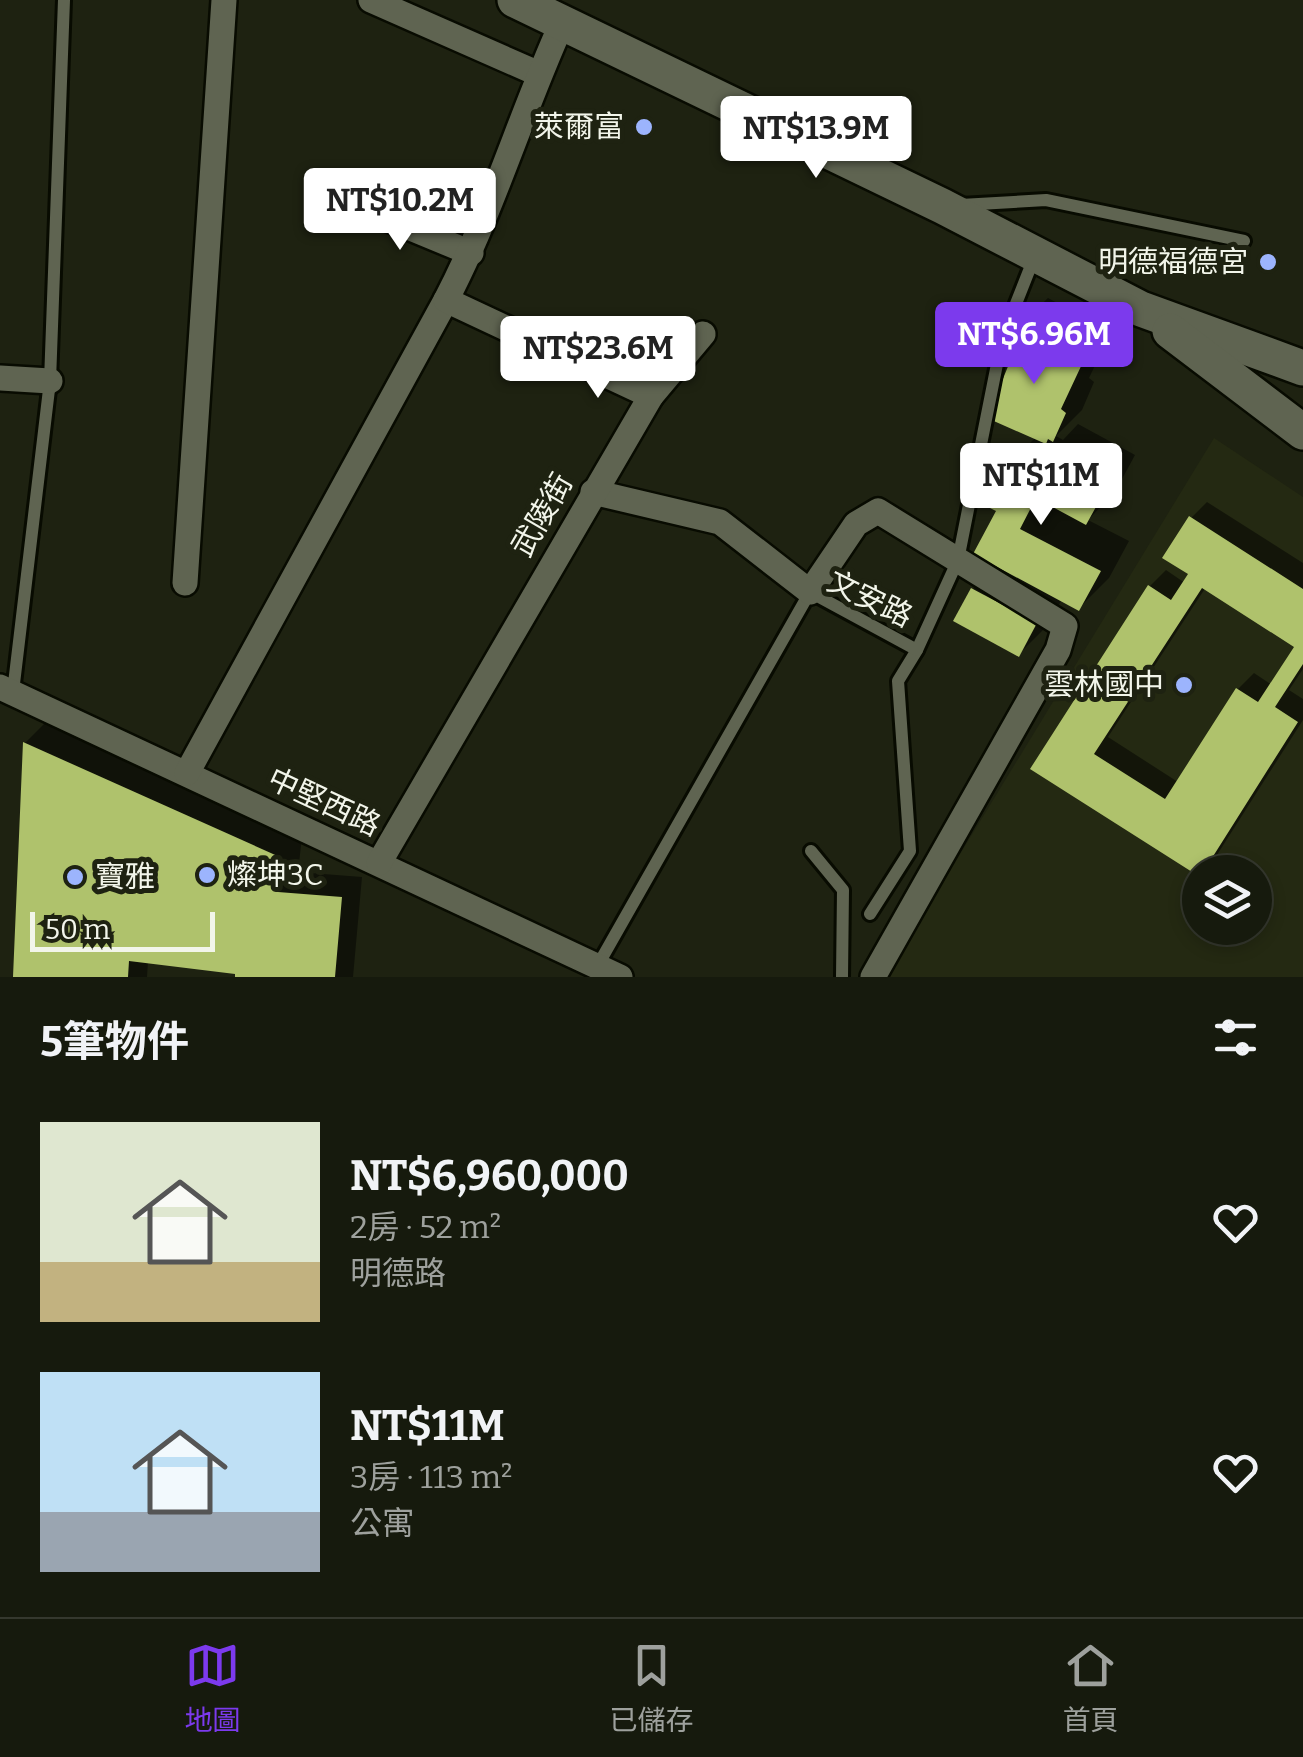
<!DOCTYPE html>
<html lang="zh-TW">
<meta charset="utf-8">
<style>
body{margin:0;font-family:Bitter,"Noto Sans TC",serif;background:#1f2316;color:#f1f3f6;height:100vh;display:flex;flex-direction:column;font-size:38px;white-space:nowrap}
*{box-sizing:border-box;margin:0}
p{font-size:32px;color:#9ea19d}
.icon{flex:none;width:55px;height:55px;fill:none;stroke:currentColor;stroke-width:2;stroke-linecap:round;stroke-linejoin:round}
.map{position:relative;height:977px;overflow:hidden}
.drawer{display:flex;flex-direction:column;background:#161a0d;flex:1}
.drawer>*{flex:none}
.buttons{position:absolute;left:1182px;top:855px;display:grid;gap:20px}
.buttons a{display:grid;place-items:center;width:90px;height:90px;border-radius:50%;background:#161a0d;box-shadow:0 5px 15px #0003,0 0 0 2px #35382e;font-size:50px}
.scale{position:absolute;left:30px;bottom:25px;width:185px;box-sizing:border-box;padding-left:10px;border:5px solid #f2f5ea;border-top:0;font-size:28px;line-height:35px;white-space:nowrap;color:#f2f5ea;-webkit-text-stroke:8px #1e2211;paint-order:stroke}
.price{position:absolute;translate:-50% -85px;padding:0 22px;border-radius:10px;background:#fff;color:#222;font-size:32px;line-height:65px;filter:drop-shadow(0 2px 5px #0008)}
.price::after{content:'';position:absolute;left:50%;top:60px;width:30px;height:22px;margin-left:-15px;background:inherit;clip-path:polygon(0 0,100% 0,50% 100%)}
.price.active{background:#7c3aed;color:#fff}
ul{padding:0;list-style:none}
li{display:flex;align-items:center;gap:30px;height:250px;padding:0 40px}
li span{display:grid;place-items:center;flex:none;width:280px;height:200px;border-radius:0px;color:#555}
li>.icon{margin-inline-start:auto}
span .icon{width:120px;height:120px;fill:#fffc;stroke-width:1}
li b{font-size:42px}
h2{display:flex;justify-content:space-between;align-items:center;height:120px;padding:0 40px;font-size:42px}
.menu{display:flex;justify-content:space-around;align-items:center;height:140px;border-top:2px solid #35382e;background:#161a0d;font-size:28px;color:#9ea19d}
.menu a{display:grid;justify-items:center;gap:5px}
.menu .active{color:#7c3aed}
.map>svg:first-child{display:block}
.built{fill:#242912;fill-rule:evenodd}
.shadow{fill:#0007;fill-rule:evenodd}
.building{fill:#afc26c;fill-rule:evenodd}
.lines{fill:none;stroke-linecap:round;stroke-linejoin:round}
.service-casing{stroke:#080b01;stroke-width:18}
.minor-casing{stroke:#080b01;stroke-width:30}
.secondary-casing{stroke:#080b01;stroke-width:40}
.service{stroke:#5f6451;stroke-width:12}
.minor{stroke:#5f6451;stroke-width:25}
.secondary{stroke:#5f6451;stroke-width:35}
.poi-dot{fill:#9cb4fd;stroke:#1e2211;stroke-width:4}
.labels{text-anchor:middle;stroke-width:10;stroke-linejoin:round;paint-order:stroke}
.poi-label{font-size:30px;fill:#f2f5ea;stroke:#1e2211;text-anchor:end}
.street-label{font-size:30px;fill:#f2f5ea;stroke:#1e2211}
</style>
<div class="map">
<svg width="1303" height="977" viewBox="0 0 1303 977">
<rect width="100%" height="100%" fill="#1e2211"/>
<path class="built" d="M1214,438L1303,497V977H885ZM1200,872H1255V928H1200Z"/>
<g class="shadow">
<polygon points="1048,298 1111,332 1089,378 1094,382 1082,410 1056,436 1063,440 1078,424 1135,455 1115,492 1088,520 1129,541 1109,578 1079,608 1062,599 1049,624 1019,654 973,589 997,564 999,510 989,505 1014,459 1036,437 1014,358 1018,327"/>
<path d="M1207,502L1303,563V669L1289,690L1303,699V720L1215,858L1199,874L1033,768L1150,586L1166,570L1185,583L1191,573V518ZM1206,587L1297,646L1272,685L1254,673L1238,689L1178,782L1108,737Z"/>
<polygon points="46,722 302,837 298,872 362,877 353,977 238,977 238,972 148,961 147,977 16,977 25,743"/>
</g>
<g class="building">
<polygon points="1016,326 1083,362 1061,409 1066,413 1053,442 1048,439 1046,444 987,418 1011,359 999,355"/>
<polygon points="1047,453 1108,485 1086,525 1036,498 1020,529 1101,571 1079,611 973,554 996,511 986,506 1012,458 1037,471"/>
<path d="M1189,516L1303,589V664L1275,707L1298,722L1200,877L1030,769L1148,585L1171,600L1188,574L1162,558ZM1202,588L1294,647L1258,702L1236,688L1165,799L1094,754Z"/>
<polygon points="971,588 1037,623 1019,657 953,621"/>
<polygon points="23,742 282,858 278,892 342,897 335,977 235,977 235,974 129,961 128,977 13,977"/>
</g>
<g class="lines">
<defs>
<g id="service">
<polyline points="961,205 1046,200 1244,241"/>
<polyline points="13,692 50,381 64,0"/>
<polyline points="811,851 843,890 842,977"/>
<polyline points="870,914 910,851 898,681 917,650"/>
<polyline points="598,965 810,592 917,650 958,560 1002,339 1034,258"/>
</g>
<g id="minor">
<polyline points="371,0 539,74"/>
<polyline points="350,203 471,253"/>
<polyline points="0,378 50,381"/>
<polyline points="651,396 703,334"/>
<polyline points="593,492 720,522 810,592 856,524 878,511 1065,626 1058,650 873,977"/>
<polyline points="185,583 224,0"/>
<polyline points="0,687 620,977"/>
<polyline points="187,773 446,300"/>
<path d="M379,863L651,396L446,300C493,210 521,113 563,21"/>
</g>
<g id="secondary">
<polyline points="515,0 942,206 1141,309 1303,368"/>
<polyline points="1170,331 1303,432"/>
</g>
</defs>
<use href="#service" class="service-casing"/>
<use href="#minor" class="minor-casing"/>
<use href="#secondary" class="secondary-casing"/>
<use href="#service" class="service"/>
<use href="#minor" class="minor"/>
<use href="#secondary" class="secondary"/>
</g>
<g class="poi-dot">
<circle cx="644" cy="127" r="10"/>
<circle cx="1268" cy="262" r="10"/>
<circle cx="1184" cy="685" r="10"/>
<circle cx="207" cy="875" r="10"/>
<circle cx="75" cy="877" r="10"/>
</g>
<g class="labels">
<g class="poi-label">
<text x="624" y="137">萊爾富</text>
<text x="1248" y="272">明德福德宮</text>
<text x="1164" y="695">雲林國中</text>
<text x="227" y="885" text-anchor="start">燦坤3C</text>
<text x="95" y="887" text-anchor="start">寶雅</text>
</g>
<g class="street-label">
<text transform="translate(542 515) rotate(-60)" y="10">武陵街</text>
<text transform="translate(870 599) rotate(26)" y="10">文安路</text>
<text transform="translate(324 802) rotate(25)" y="10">中堅西路</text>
</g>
</g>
</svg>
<div class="buttons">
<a><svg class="icon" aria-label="layers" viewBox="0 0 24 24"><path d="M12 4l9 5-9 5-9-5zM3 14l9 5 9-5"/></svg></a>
</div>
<div class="scale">50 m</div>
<b class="price" style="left:816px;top:181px">NT$13.9M</b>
<b class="price" style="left:400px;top:253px">NT$10.2M</b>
<b class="price active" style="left:1034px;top:387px">NT$6.96M</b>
<b class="price" style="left:598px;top:401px">NT$23.6M</b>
<b class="price" style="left:1041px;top:528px">NT$11M</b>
</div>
<section class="drawer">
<h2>5筆物件<svg class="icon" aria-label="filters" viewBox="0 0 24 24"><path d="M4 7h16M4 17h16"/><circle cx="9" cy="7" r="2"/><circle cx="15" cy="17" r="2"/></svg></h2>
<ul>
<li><span style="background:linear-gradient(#dfe7d0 70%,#c2b280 0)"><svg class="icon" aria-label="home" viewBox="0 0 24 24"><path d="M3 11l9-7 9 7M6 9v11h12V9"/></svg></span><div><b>NT$6,960,000</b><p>2房 · 52 m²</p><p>明德路</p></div><svg class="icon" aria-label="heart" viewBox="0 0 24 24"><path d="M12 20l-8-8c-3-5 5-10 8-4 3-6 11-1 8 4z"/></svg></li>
<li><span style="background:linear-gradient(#bfe0f5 70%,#9aa5b1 0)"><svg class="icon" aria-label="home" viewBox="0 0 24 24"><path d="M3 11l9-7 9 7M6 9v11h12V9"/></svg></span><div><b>NT$11M</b><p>3房 · 113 m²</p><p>公寓</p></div><svg class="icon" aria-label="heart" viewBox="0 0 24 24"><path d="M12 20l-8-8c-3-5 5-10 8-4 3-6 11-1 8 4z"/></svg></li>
</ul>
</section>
<nav class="menu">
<a class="active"><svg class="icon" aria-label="map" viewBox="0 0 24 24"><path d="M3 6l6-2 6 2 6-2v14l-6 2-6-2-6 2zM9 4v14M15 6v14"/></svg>地圖</a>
<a><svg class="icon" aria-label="saved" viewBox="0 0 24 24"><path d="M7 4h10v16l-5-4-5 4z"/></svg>已儲存</a>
<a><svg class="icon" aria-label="home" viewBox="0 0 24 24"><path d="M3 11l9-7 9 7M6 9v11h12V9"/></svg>首頁</a>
</nav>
